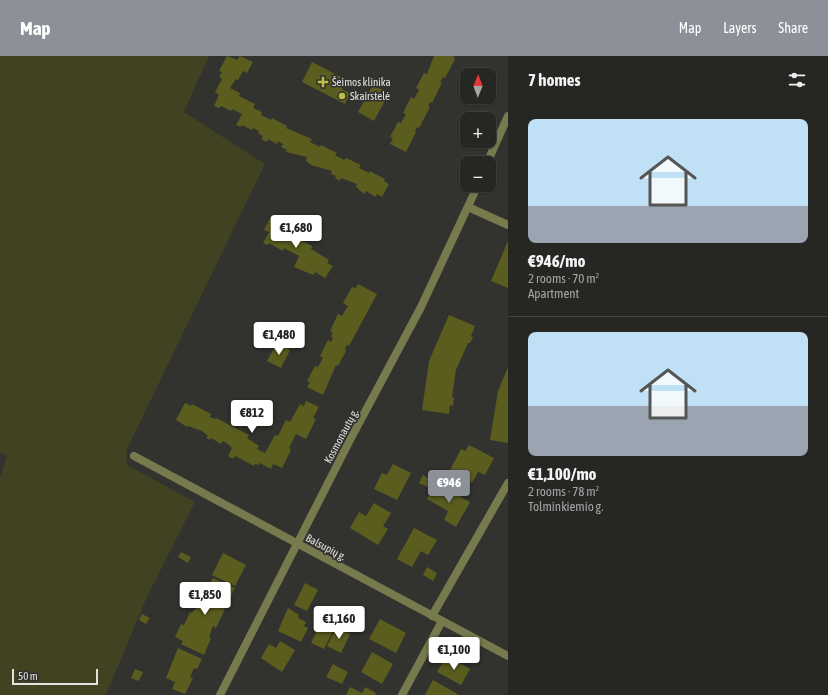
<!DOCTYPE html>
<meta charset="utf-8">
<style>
body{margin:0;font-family:"Asap Condensed",sans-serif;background:#323230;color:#f1f3f6;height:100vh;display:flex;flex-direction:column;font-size:15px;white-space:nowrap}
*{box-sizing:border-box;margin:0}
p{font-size:13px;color:#a4a5a6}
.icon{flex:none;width:22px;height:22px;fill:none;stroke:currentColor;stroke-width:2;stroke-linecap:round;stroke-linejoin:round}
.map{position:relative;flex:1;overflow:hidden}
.panel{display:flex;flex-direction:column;background:#262623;width:320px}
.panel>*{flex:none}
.needle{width:26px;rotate:1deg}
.controls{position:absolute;left:460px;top:12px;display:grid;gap:8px}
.controls a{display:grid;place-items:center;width:36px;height:36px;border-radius:8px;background:#262623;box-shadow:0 1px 3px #0004,0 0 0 1px #424341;font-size:20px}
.scale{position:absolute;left:12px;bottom:10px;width:86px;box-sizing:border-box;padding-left:4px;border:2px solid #e2e2e0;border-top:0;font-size:11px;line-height:14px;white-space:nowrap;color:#e2e2e0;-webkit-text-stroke:3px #32322f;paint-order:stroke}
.price{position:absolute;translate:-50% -34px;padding:0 9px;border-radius:4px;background:#fff;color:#222;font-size:13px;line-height:26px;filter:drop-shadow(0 1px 2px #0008)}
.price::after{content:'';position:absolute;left:50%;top:24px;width:12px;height:9px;margin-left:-6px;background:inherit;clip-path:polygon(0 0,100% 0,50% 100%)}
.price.current{background:#8c9099;color:#fff}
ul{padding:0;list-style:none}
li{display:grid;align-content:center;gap:8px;height:212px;padding:0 20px}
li+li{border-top:1px solid #424341}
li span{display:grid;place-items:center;height:124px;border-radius:8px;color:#555}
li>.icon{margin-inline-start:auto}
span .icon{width:72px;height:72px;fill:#fffc;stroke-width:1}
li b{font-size:17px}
h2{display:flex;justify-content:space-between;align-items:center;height:48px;padding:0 20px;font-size:17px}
header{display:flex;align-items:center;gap:24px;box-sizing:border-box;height:56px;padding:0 20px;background:#8c9099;color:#fff}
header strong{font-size:19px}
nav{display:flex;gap:22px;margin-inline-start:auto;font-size:14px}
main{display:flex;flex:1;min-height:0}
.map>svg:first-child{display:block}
.green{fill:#414221}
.building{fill:#5b5d1f}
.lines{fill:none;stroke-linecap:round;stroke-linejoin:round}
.minor{stroke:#777a4c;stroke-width:8}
.poi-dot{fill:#bcbf44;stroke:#32322f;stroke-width:1.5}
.labels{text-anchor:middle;stroke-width:3.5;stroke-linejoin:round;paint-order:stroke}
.poi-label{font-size:11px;fill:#e2e2e0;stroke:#32322f;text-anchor:start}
.street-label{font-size:11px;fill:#e2e2e0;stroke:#32322f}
</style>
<header>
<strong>Map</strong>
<nav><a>Map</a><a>Layers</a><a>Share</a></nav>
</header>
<main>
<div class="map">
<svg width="508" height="639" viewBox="0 0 508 639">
<rect width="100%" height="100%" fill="#32322f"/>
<polygon class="green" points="0,0 209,0 184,56 265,108 127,393 126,405 129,410 195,446 147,541 106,639 0,639 0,422 7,400 0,397"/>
<g class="building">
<polygon points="227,0 237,4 240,0 253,6 247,17 243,15 238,24 236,23 230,32 240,37 239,40 255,48 253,52 262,56 261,59 271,64 272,62 287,70 286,72 312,83 310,86 320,91 321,89 337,97 335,99 344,104 346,102 361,109 359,112 369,117 370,115 385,123 384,125 389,128 382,141 377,138 376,141 366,135 364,138 356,131 357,128 341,122 340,125 335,122 336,120 331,118 332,115 311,109 306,105 307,101 286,96 287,94 281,91 283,88 278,85 277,88 268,83 267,86 261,83 263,80 258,77 259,75 253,72 252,74 242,69 241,71 236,69 242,58 232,53 231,55 221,50 219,52 214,50 219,39 215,36 222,23 219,21 222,16 219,15"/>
<polygon points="434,0 455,0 453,2 455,3 445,22 443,21 440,26 442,27 432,47 430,46 428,50 430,51 419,72 417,71 415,75 416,76 406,96 390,88 393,82 390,81 398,66 401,67 406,58 403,57 411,41 414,43 419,34 416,32 424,17 427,18"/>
<polygon points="312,6 347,24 342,33 350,37 345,48 302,26"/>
<polygon points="373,29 389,37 374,65 358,56"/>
<polygon points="271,160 290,173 288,174 300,178 297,182 312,190 311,193 329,204 327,207 333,210 325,222 315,216 313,219 294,211 299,200 284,192 283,195 269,187 268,189 263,187 269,176 264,174"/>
<polygon points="508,185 508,232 491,225"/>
<polygon points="358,228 377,238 349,290 347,289 345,293 346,295 338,310 336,309 323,339 307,331 310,326 307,325 315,310 318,311 323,302 320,300 328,284 331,286 333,282 331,280 333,277 330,275 338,258 342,260 348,250 343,247 352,231 356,232"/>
<polygon points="449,259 475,270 471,280 473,281 470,287 468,287 456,314 452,341 454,342 453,350 450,349 449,358 422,354 429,305"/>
<polygon points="277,287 290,294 281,312 267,305"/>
<polygon points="508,311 508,387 490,384 498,335"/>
<polygon points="306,345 319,351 313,362 316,363 306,383 296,378 289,392 291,394 282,412 273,408 271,413 260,407 259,409 255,408 254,410 235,400 233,403 228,400 232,392 228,388 223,385 221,388 211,382 210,384 206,382 208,380 202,375 188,370 187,371 176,364 185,347 191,350 192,348 211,358 210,361 215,363 216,362 249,379 247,382 259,390 257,393 265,397 275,379 278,380 286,364 290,366 300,348 304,350"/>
<polygon points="469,389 494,402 485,419 478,416 472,427 449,416 461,393 465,395"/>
<polygon points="393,408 411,417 397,444 374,433 382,417 387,419"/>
<polygon points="423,419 432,424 428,431 419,427"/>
<polygon points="436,427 470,446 456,471 444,464 448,455 427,443"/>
<polygon points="374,447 391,457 383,470 388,473 378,489 350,472 359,456 366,460"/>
<polygon points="414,472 437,484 428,499 421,495 412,511 397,503"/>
<polygon points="181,496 191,501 188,507 178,501"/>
<polygon points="223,497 246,509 235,530 212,519"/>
<polygon points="427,511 437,517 433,525 423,519"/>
<polygon points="213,522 235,532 231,540 228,539 222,552 225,553 216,572 213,570 209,581 211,582 204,599 181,588 183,585 175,581 181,568 184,569 190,556 192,557 194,554 195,554 199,546 197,545 205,527 210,527"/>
<polygon points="305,527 318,534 307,555 294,549"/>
<polygon points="323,550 338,558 332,569 318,562"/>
<polygon points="288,552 299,559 298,562 306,566 304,570 308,572 301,586 278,575"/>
<polygon points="142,558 150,562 146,568 139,564"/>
<polygon points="380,563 406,577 396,597 369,583"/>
<polygon points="321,567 334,573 324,593 311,587"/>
<polygon points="341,570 347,573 345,576 350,578 341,597 327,590 336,572 339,573"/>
<polygon points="280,585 295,594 282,616 261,602 269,588 276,592"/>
<polygon points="178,592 202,603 197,613 194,612 190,621 193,622 185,638 172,633 175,626 166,622"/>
<polygon points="372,596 393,608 382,628 361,616"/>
<polygon points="451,602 470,613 461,629 437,616 444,604"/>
<polygon points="333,608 348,616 342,628 326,621"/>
<polygon points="135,613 143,616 139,625 131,622"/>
<polygon points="433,624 459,639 425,639"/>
<polygon points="350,631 362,637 365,631 376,637 375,639 346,639"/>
</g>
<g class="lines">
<g class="minor">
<polyline points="487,107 508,60"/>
<polyline points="468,151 508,169"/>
<polyline points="134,400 508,600"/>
<polyline points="432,560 508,427"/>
<polyline points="220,639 350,384 421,251 478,129"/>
<polyline points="402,639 442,565"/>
</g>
</g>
<g class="poi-dot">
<path d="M321 20h4v4h4v4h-4v4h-4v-4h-4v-4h4z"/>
<circle cx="342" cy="40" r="4"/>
</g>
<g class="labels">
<g class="poi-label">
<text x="332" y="30">Šeimos klinika</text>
<text x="350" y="44">Skairstelė</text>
</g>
<g class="street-label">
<text transform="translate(341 380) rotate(-62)" y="4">Kosmonautų g.</text>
<text transform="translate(326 491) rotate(28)" y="4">Balsupių g.</text>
</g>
</g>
</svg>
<div class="controls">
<a><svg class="needle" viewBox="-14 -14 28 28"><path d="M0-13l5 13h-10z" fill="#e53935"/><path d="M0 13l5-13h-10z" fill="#a4a5a6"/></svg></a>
<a>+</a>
<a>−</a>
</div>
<div class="scale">50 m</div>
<b class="price" style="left:296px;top:193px">€1,680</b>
<b class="price" style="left:279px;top:300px">€1,480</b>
<b class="price" style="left:252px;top:378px">€812</b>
<b class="price current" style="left:449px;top:448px">€946</b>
<b class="price" style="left:205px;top:560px">€1,850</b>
<b class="price" style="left:339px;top:584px">€1,160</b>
<b class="price" style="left:454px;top:615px">€1,100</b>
</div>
<section class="panel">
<h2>7 homes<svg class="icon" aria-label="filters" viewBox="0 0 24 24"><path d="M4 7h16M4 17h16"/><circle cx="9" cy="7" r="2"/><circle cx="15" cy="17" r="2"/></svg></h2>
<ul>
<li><span style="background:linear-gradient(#bfe0f5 70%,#9aa5b1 0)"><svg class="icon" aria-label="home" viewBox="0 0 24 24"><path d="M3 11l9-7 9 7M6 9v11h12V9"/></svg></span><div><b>€946/mo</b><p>2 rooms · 70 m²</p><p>Apartment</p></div></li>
<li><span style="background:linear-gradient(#bfe0f5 60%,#9aa5b1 0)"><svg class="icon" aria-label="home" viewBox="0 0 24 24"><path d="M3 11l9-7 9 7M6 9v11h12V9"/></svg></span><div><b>€1,100/mo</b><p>2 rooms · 78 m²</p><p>Tolminkiemio g.</p></div></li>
</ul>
</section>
</main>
